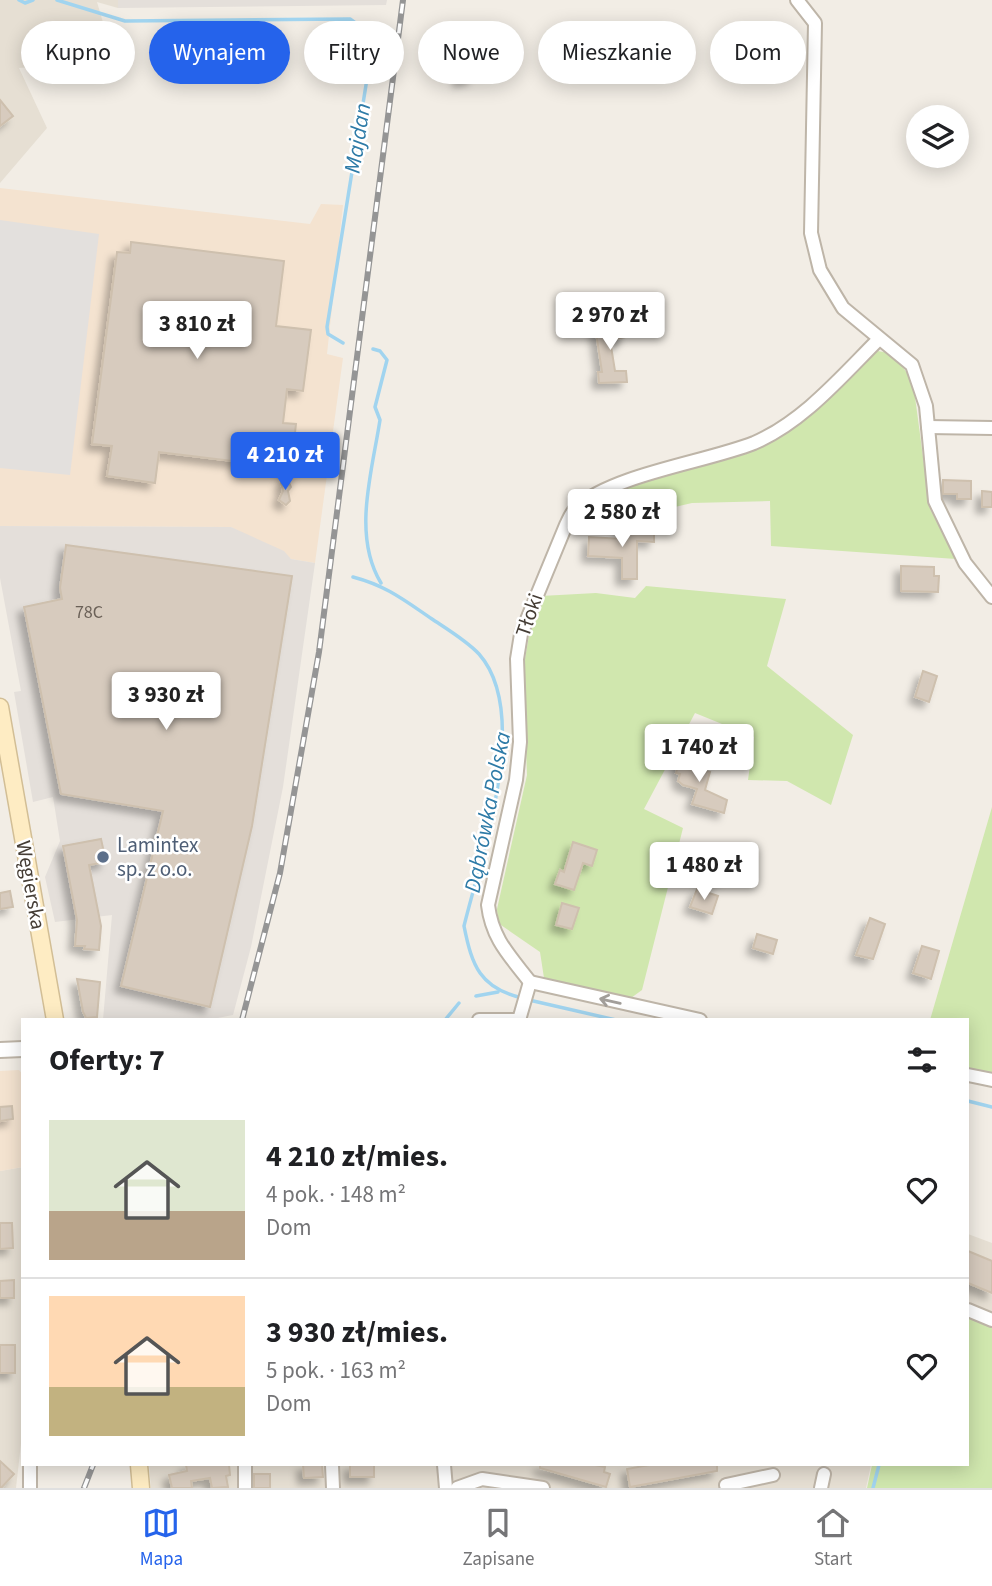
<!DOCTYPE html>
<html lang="pl">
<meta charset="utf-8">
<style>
body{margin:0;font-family:"Source Sans 3",sans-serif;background:#f6f6f6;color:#202124;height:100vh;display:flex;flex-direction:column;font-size:26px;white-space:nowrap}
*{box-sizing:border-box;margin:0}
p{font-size:23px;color:#757577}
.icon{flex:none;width:38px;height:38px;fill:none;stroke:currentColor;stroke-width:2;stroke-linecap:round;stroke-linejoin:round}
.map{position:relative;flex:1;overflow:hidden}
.details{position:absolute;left:21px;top:1018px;width:948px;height:448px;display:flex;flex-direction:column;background:#fff;border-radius:0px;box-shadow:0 4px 18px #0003}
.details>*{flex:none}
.top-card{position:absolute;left:21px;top:21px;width:950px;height:63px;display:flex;gap:14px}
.fabs{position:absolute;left:906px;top:105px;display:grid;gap:14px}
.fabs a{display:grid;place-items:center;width:63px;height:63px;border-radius:50%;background:#fff;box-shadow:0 4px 18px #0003;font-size:35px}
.price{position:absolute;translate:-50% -60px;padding:0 16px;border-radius:7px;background:#fff;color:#222;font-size:23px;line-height:46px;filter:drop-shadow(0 2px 4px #0008)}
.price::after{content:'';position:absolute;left:50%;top:42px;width:21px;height:16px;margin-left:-10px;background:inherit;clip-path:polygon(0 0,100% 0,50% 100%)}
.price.selected{background:#2563eb;color:#fff}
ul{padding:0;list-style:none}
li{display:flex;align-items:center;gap:21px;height:175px;padding:0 28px}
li+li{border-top:2px solid #e0e0e0}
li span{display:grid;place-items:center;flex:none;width:196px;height:140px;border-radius:0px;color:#555}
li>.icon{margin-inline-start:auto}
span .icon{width:84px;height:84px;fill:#fffc;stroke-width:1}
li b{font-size:30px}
h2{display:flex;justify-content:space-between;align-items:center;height:84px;padding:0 28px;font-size:30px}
.pill{padding:0 24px;border-radius:32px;background:#fff;box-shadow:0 4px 18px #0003;font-size:24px;line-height:63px}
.pill.selected{background:#2563eb;color:#fff}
.dock{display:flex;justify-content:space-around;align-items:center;height:98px;border-top:2px solid #e0e0e0;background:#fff;font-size:19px;color:#757577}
.dock a{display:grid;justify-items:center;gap:4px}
.dock .selected{color:#2563eb}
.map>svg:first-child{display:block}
.residential{fill:#e6dfd3}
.commercial{fill:#f4e3d0}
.industrial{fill:#e4dfda}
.green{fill:#d0e7ae}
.parking{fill:#e3e0dd}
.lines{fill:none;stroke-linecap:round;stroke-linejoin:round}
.stream{stroke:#a1d4ef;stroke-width:3.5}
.building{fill:#d7cbbe;stroke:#cec0ae;stroke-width:2;filter:url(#shadow)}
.minor-casing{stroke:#beb5a8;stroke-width:16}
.tertiary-casing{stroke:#beb5a8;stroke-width:18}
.secondary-casing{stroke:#d2be95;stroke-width:19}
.minor{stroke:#fff;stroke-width:12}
.tertiary{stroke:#fff;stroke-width:14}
.secondary{stroke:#feecc3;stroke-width:16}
.rail-casing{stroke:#959595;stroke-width:6}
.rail{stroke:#fff;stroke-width:3.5;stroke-dasharray:10;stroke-linecap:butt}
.oneway{stroke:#a29e9a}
.service-dot{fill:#5c6f8a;stroke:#fff;stroke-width:2.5}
.labels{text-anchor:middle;stroke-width:5;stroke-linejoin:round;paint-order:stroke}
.number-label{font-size:18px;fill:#6a6057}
.street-label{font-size:21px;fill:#453d35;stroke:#fff}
.service-label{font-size:21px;fill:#4e5e75;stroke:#fff;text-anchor:start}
.water-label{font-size:23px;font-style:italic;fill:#2e7ba7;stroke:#fff}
</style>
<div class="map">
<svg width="992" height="1488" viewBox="0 0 992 1488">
<defs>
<filter id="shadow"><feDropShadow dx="-6" dy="6" stdDeviation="3.5" flood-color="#0004"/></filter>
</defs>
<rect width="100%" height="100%" fill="#f2ede5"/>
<g class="residential">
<polygon points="0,0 118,0 118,8 97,2 114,60 19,68 47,128 0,183"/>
<polygon points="23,1167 23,1426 16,1488 0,1488 0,1171"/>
<polygon points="968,1234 992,1243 992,1312 968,1302"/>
<polygon points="149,1465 871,1465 866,1488 151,1488"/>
</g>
<g class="commercial">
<polygon points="0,188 310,224 321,204 343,205 327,354 343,358 315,563 291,559 231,527 0,526"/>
<polygon points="19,1070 23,1075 23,1167 0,1171 0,1071"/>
</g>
<g class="industrial">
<polygon points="118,0 387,0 386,5 118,8"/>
<polygon points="0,526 231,527 284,551 291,559 315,563 283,787 251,947 233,1015 207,1020 103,1020 112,915 55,922 45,877 60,841 53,797 33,802 14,692 21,691 0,578"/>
</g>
<g class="green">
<polygon points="878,351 894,354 913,382 930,509 956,559 771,546 770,501 692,503 615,521 583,521 582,511 636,482 758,447 811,413"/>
<polygon points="646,586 786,599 767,666 853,735 831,805 787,781 748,780 754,737 695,713 644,809 683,828 642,990 631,998 544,978 540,952 498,923 497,909 527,775 523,670 531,624 541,596 596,593 635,598"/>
<polygon points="992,807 992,1075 968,1068 968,1020 930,1020"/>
<polygon points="968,1317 992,1328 992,1488 867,1488 872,1465 968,1465"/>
</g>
<polygon class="parking" points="0,220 99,234 70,475 0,468"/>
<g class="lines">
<g class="stream">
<polyline points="19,0 25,3 33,0"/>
<polyline points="57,0 125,21 350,19 368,32 371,54 327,327 328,334 343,343"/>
<path d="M373,349L380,351L387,360L375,407L380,420C372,472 352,535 381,583"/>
<path d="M353,577C387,586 404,600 432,619C447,629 467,641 479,654C532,714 481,856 464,926C472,966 480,988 522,998"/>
<polyline points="476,996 498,992"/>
<polyline points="529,1000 616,1020"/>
<polyline points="445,1020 459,1003"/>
<polyline points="968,1101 992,1107"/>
<polyline points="873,1488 879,1465"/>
</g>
</g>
<g class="building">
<polygon points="84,42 85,56 61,58 60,44"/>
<polygon points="472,62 474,78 460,81 457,64"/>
<polygon points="0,100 13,116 0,126"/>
<polygon points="131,242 284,261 276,326 311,330 303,391 287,389 283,423 296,424 291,468 159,452 155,483 107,476 112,446 92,444 117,252 130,253"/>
<polygon points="623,321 626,337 610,340 615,371 626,371 627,382 599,383 598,372 602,372 595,326"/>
<polygon points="287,478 291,487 288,491 290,501 286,505 279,500 283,491 281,483"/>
<polygon points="943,480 971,481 971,499 957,499 957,494 943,494"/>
<polygon points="982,491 992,492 992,507 982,507"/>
<polygon points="624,529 654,530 654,542 637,541 637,579 622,579 622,558 588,556 589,537 623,539"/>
<polygon points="66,545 292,576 252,826 210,1007 121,986 163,811 61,794 24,607 62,599 60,588"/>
<polygon points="901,566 934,567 934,576 939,576 938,592 901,591"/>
<polygon points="923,671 937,676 929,702 915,697"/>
<polygon points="681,756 707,764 705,771 710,772 705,790 727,800 724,813 692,804 697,789 683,785 678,781 680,774 676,773"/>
<polygon points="101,839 106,862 89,865 101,926 99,950 84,949 85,946 75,946 77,920 63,846"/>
<polygon points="573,842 597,850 592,866 583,863 574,890 555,884 560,870 564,872"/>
<polygon points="708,853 730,859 724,879 703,873"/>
<polygon points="697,889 718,896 712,914 690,907"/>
<polygon points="10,891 13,907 0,909 0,893"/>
<polygon points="562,903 579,908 572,929 556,925"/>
<polygon points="870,918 885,924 873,959 856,955"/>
<polygon points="757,934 777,940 773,954 753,948"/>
<polygon points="922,946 939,951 931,979 913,973"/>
<polygon points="77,979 100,982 97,1017 86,1018 83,1012"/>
<polygon points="12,1106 13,1119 0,1121 0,1107"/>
<polygon points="0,1223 12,1223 13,1248 0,1249"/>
<polygon points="968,1251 992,1261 992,1293 968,1283"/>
<polygon points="14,1280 14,1298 0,1298 0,1281"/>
<rect x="0" y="1345" width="15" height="28"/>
<polygon points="0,1461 14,1474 1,1488 0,1488"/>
<polygon points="186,1465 229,1465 230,1475 226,1476 228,1487 212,1488 210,1478 191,1481 192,1488 172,1488 169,1475 187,1471"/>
<polygon points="303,1465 322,1465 323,1477 304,1478"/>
<rect x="350" y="1465" width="24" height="12"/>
<polygon points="540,1465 595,1465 605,1467 604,1472 610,1474 606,1487 540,1468"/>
<polygon points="649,1465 717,1465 717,1471 630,1487 627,1469"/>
<rect x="254" y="1474" width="16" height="14"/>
</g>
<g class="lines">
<defs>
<g id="minor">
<polyline points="797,0 815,23 811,233 820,270 843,308 912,365 926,406 935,501 965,563 992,597"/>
<polyline points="928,427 992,428"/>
<path d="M530,982C510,956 492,939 488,905L516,780L520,742L517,659L521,634L566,525C569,519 572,511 577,507C615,474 706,462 754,443C803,422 841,377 878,340"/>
<polyline points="530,982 700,1020"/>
<polyline points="479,1020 519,1020 530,982"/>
<polyline points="968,1075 992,1080"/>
<polyline points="968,1310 992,1320"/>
<polyline points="30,1465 30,1488"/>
<polyline points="245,1465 245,1488"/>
<polyline points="332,1465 333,1488"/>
<polyline points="444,1465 446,1488"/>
<polyline points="726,1485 773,1475"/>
<polyline points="457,1488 482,1479 543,1488"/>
<polyline points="821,1488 824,1474"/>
</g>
<polyline id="tertiary" points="0,1050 23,1049"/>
<g id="secondary">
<polyline points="0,707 55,1020"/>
<polyline points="139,1465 141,1488"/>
</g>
</defs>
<use href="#minor" class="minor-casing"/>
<use href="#tertiary" class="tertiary-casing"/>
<use href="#secondary" class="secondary-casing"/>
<use href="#minor" class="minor"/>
<use href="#tertiary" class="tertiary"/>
<use href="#secondary" class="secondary"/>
<defs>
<g id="rail">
<polyline points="242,1020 280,873 319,652 403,0"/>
<polyline points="84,1488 93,1465"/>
</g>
</defs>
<use href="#rail" class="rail-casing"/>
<use href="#rail" class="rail"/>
</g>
<defs><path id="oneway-shaft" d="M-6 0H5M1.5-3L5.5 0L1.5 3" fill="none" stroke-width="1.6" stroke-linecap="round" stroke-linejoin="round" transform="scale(1.75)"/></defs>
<use class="oneway" href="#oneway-shaft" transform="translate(610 1001) rotate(-167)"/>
<circle class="service-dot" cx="103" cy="857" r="7"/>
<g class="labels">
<g class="number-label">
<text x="89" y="618">78C</text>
</g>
<g class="street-label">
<text transform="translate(529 615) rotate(-71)" y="7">Tłoki</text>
<text transform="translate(31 885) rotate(80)" y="7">Węgierska</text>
</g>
<g class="service-label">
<text x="117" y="852">Lamintex<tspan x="117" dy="24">sp. z o.o.</tspan></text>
</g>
<g class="water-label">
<text transform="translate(357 138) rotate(-81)" y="8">Majdan</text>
<text transform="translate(487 812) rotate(-79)" y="8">Dąbrówka Polska</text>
</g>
</g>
</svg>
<div class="fabs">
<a><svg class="icon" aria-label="layers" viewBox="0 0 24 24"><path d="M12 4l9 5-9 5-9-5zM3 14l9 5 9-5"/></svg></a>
</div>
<b class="price" style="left:610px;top:352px">2 970 zł</b>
<b class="price" style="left:197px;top:361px">3 810 zł</b>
<b class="price selected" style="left:285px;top:492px">4 210 zł</b>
<b class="price" style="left:622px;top:549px">2 580 zł</b>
<b class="price" style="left:166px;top:732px">3 930 zł</b>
<b class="price" style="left:699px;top:784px">1 740 zł</b>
<b class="price" style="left:704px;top:902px">1 480 zł</b>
<div class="top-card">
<a class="pill">Kupno</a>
<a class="pill selected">Wynajem</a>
<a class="pill">Filtry</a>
<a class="pill">Nowe</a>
<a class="pill">Mieszkanie</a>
<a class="pill">Dom</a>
</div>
<section class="details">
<h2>Oferty: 7<svg class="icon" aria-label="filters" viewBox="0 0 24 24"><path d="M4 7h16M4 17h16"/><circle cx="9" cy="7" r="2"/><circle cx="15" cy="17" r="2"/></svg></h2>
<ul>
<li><span style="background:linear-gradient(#dfe7d0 65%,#b9a48a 0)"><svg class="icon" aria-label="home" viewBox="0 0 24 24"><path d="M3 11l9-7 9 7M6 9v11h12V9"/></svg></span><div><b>4 210 zł/mies.</b><p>4 pok. · 148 m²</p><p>Dom</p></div><svg class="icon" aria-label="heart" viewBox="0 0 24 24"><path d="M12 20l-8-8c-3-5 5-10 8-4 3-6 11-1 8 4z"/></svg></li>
<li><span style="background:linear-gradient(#ffd9b3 65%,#c2b280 0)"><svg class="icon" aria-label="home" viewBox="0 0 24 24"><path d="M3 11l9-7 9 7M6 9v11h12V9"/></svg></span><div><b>3 930 zł/mies.</b><p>5 pok. · 163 m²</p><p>Dom</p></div><svg class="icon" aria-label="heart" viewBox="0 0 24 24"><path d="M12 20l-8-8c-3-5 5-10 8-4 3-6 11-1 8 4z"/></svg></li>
</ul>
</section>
</div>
<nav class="dock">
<a class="selected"><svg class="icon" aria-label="map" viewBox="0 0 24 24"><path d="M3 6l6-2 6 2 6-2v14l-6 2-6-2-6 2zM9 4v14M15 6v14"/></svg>Mapa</a>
<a><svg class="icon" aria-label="saved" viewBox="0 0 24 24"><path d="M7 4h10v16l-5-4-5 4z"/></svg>Zapisane</a>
<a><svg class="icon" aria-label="home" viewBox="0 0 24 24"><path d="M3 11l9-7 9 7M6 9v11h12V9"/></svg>Start</a>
</nav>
